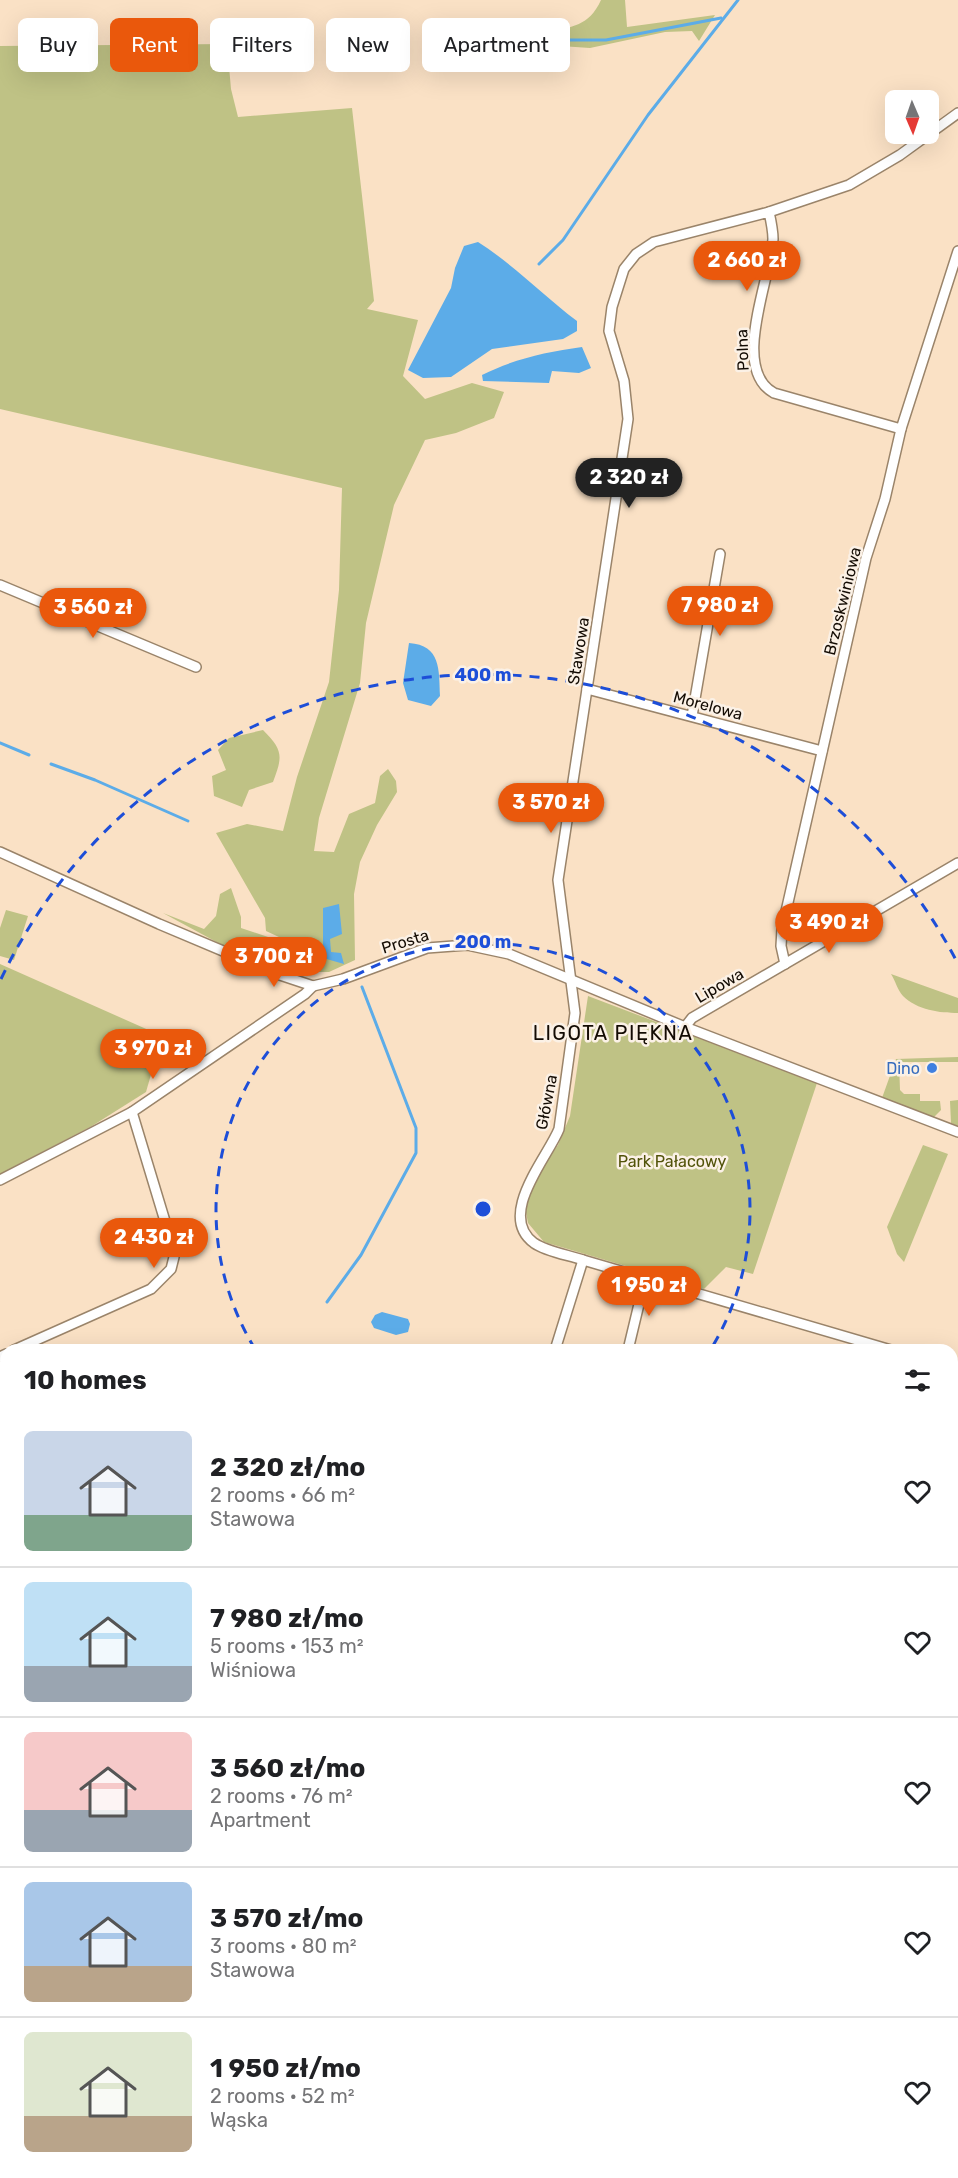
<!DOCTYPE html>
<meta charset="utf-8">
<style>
body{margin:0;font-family:Rubik,sans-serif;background:#f2f2f2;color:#202124;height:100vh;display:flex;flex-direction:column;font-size:22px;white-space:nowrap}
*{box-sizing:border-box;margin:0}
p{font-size:20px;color:#757577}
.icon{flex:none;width:33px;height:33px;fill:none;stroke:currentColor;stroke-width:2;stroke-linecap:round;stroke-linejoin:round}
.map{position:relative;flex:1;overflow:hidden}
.panel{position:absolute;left:0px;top:1344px;width:958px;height:834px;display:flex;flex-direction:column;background:#fff;border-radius:18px 18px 0 0;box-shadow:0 6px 24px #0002}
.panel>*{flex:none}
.top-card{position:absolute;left:18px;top:18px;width:600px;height:54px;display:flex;gap:12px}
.needle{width:39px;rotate:178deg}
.controls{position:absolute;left:885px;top:90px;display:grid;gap:12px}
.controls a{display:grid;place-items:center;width:54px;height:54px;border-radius:9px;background:#fff;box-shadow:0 6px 24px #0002;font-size:30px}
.price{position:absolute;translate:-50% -51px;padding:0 14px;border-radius:21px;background:#ea580c;color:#fff;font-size:20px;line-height:39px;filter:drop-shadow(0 2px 3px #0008)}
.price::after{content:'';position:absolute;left:50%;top:36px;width:18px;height:14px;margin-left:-9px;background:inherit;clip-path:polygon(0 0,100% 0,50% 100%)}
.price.current{background:#222;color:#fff}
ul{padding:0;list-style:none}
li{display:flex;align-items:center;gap:18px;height:150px;padding:0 24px}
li+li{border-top:2px solid #e0e0e0}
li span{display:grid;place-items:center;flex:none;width:168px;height:120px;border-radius:9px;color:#555}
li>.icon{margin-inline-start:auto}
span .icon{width:72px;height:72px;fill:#fffc;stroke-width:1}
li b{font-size:26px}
h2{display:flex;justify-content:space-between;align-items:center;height:72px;padding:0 24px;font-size:26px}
.chip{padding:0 21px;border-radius:9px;background:#fff;box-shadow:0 6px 24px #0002;font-size:21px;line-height:54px}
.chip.current{background:#ea580c;color:#fff}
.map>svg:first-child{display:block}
.green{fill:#bfc285}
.water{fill:#5cace8}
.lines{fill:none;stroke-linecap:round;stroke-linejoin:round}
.stream{stroke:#5cace8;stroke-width:3}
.minor-casing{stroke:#9a846a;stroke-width:12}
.major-casing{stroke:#9a846a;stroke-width:14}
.minor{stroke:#fff;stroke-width:9}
.major{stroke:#fff;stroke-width:10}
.ring{fill:none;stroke:#1d4ed8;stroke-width:3;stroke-dasharray:10 8}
.shop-dot{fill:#3f7fe0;stroke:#fbf1e6;stroke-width:2}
.labels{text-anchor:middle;stroke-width:5;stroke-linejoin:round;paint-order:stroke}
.street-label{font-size:16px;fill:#130b03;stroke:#fbf1e6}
.shop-label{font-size:16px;fill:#366cbe;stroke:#fbf1e6;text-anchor:end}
.park-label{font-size:16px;fill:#52530a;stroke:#fbf1e6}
.quarter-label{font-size:20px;letter-spacing:1.5px;fill:#130b03;stroke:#fbf1e6}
.centre{fill:#1d4ed8;stroke:#fbf1e6;stroke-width:3}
.ring-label{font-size:18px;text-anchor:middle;font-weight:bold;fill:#1d4ed8;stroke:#fbf1e6;stroke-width:5;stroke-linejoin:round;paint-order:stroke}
</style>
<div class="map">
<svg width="958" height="2178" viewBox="0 0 958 2178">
<rect width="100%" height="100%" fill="#fae1c5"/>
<g class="green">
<path d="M601,0H625L627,27L715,15L699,41L692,31L665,32L590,48L546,45L547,35C573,24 588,28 601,0Z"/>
<polygon points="227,44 231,89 238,117 352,108 374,301 367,309 418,320 403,376 425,399 472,383 504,392 494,418 456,433 425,440 394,505 366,623 360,683 319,818 314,851 334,852 349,814 375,803 380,776 388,769 396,781 397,792 377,825 360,862 354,894 355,960 329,972 303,972 294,944 266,931 265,918 216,833 247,824 283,831 297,777 329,682 339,590 342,488 0,409 0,46"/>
<path d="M263,730C283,750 283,756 273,782L249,790L242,807L214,796L212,776L226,770L218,750L229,738Z"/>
<polygon points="231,888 241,917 241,928 277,940 288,949 289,959 284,970 222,945 163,913 204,929 216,916 220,894"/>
<polygon points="6,910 28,916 14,960 0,956 0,928"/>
<polygon points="0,964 162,1036 146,1092 92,1126 0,1174"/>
<path d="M891,974L958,998V1013C940,1013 917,1010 903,996C898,991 895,980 891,974Z"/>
<polygon points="588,996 817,1083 753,1274 726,1267 704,1289 544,1242 528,1223 525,1207 532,1181 558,1145 570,1116"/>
<polygon points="958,1057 958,1062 899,1062 900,1090 904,1094 920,1094 920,1101 940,1101 941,1110 934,1117 882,1098 896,1059"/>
<polygon points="958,1100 958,1126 951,1123 950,1101"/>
<polygon points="923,1145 948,1154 904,1262 897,1254 887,1227"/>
<polygon points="0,1676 6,1677 6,1861 0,1864"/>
<polygon points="952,2033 958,2033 958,2110 953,2109"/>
</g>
<g class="water">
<path d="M478,242C514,265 543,295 577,321V331L563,339L492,349L451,377L423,378L408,370L451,288L455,268L464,246Z"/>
<path d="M582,347L591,368L579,373L552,371L549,383L483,381L482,375C514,359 546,352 582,347Z"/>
<path d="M409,643C441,645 439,670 440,696L431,706L408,700L403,683Z"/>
<polygon points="339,904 342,934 330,939 331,952 341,953 344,964 323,958 323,908"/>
<polygon points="382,1312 408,1319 410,1324 408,1332 396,1335 374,1328 371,1322 375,1315"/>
</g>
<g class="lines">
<g class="stream">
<polyline points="553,40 606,40 721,18"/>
<polyline points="539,264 563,240 648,115 738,0"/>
<polyline points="0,743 29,755"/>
<polyline points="51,764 95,780 188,821"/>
<polyline points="327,1302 361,1255 416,1153 416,1128 362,987"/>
<polyline points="952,1544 958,1546"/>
</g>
<defs>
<g id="minor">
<polyline points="769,212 849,185 900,155 958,113"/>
<polyline points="0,585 196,667"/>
<polyline points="587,689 822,751"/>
<polyline points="692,716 720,554"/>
<polyline points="0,852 159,924 280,975 313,986 343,979 427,948 467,945 509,954 685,1027 958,1132"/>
<polyline points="785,964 781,946 782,929 866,558 885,499 901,429 958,251"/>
<polyline points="685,1027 692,1018 958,863"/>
<polyline points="0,1180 132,1112 305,994 313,986"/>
<polyline points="14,1350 151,1289 171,1269 174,1257 171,1241 132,1112"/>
<polyline points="555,1350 583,1260"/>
<polyline points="628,1350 645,1279"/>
<path d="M891,1350L583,1260C569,1255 547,1252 534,1243C496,1215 548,1157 559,1129L575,1013L558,880L628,419L624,381L609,331L612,307L624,269L636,254L654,242L769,212C771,221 773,230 773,239C771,278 730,369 774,393L901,429"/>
<polyline points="0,1357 6,1354"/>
<polyline points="952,1368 958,1369"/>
<polyline points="0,1871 6,1868"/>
<polyline points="0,1951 6,1966"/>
<polyline points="952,1995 958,1996"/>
<polyline points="85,2172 88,2178"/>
<polyline points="218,2172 219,2178"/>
<polyline points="502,2178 502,2172"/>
</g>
<g id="major">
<polyline points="952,1391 958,1375"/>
<polyline points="844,2178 844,2172"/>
</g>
</defs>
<use href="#minor" class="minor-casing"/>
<use href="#major" class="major-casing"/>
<use href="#minor" class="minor"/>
<use href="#major" class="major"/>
</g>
<g class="ring">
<path d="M255 1349A267 267 0 1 1 711 1349"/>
<path d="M1 979A534 534 0 0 1 957 962"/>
</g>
<circle class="shop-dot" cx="932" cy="1068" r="6"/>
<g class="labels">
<g class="street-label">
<text transform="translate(742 350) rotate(-92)" y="6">Polna</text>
<text transform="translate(842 601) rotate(-76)" y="6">Brzoskwiniowa</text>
<text transform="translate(578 651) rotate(-81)" y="6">Stawowa</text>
<text transform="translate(708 705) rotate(15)" y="6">Morelowa</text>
<text transform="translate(405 941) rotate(-17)" y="6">Prosta</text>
<text transform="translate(719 985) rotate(-30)" y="6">Lipowa</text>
<text transform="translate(546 1102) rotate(-79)" y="6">Główna</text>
</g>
<g class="shop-label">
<text x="920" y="1074">Dino</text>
</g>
<g class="park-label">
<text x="672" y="1167">Park Pałacowy</text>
</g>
<g class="quarter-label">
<text x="613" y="1040">LIGOTA PIĘKNA</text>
</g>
</g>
<circle cx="483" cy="1209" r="9" class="centre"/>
<g class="ring-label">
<text x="483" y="681">400 m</text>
<text x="483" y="948">200 m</text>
</g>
</svg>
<div class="controls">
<a><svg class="needle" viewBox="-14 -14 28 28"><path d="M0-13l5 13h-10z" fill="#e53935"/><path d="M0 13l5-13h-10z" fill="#757577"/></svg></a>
</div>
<b class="price" style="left:747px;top:292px">2 660 zł</b>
<b class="price current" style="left:629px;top:509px">2 320 zł</b>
<b class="price" style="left:720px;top:637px">7 980 zł</b>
<b class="price" style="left:93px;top:639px">3 560 zł</b>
<b class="price" style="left:551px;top:834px">3 570 zł</b>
<b class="price" style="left:829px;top:954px">3 490 zł</b>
<b class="price" style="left:274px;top:988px">3 700 zł</b>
<b class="price" style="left:153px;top:1080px">3 970 zł</b>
<b class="price" style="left:154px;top:1269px">2 430 zł</b>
<b class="price" style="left:649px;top:1317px">1 950 zł</b>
<div class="top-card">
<a class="chip">Buy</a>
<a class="chip current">Rent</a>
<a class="chip">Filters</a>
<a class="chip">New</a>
<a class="chip">Apartment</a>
</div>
<section class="panel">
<h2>10 homes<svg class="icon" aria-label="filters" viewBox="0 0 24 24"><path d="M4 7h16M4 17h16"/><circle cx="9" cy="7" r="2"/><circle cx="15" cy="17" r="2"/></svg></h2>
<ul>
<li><span style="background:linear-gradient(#c9d6e8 70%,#7fa58c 0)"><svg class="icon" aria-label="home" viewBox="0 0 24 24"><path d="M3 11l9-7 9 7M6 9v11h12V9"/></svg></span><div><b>2 320 zł/mo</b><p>2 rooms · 66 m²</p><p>Stawowa</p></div><svg class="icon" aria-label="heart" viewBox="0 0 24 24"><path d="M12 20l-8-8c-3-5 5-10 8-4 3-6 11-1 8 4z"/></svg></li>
<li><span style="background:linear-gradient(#bfe0f5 70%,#9aa5b1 0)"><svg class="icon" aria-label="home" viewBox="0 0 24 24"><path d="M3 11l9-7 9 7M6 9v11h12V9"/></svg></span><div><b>7 980 zł/mo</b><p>5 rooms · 153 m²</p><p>Wiśniowa</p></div><svg class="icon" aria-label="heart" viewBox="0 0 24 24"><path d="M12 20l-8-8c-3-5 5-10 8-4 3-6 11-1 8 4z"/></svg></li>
<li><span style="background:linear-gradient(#f6c9c9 65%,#9aa5b1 0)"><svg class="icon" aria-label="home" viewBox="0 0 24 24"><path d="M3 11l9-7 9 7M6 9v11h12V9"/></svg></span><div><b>3 560 zł/mo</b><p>2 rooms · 76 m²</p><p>Apartment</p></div><svg class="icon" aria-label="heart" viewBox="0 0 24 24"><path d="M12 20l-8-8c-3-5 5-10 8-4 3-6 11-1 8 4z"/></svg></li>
<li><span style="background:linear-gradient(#a9c7e8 70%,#b9a48a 0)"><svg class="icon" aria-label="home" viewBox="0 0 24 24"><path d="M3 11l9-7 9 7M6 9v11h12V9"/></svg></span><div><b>3 570 zł/mo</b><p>3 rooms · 80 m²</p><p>Stawowa</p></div><svg class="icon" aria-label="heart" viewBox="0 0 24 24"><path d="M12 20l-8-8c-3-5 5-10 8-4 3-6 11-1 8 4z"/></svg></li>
<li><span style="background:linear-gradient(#dfe7d0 70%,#b9a48a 0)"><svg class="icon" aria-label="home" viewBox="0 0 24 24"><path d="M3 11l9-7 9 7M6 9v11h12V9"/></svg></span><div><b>1 950 zł/mo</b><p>2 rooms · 52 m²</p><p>Wąska</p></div><svg class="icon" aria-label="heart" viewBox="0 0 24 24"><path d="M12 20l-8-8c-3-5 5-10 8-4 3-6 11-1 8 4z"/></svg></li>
</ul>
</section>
</div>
